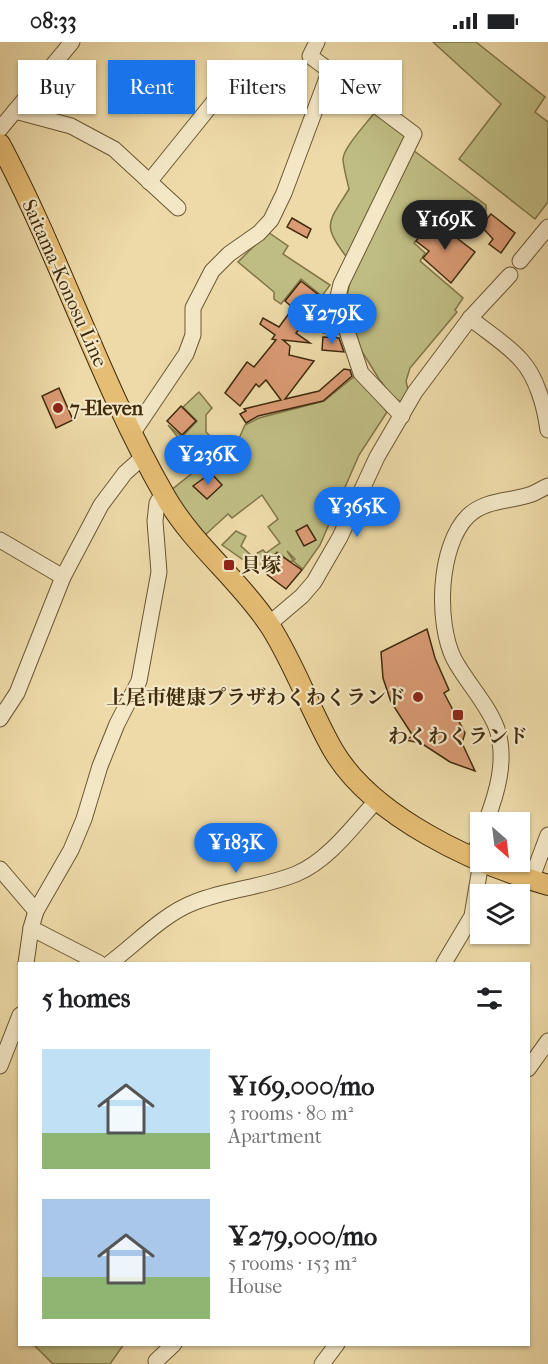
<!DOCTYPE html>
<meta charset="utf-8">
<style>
body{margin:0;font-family:"IM FELL French Canon","Noto Serif JP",serif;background:#f6f6f6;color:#202124;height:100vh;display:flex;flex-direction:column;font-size:22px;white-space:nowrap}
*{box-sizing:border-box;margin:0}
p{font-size:20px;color:#757577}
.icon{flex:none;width:33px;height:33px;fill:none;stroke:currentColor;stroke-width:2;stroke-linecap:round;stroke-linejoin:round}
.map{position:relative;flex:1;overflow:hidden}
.side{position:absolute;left:18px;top:920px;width:512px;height:384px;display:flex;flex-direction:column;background:#fff;border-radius:0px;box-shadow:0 2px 4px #0004}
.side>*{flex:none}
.guide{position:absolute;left:18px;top:18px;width:513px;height:54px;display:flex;gap:12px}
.needle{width:39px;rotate:152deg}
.controls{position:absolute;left:470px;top:770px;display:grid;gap:12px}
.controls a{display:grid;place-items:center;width:60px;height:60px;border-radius:0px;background:#fff;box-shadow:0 2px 4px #0004;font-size:30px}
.price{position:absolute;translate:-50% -51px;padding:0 14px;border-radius:21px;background:#1a73e8;color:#fff;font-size:20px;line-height:39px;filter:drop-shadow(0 2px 3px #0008)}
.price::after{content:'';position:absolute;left:50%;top:36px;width:18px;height:14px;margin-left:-9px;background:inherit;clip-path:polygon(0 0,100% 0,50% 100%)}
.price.on{background:#222;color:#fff}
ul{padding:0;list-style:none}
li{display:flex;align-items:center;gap:18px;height:150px;padding:0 24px}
li span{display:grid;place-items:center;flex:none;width:168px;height:120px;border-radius:0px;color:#555}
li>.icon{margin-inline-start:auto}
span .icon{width:72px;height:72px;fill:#fffc;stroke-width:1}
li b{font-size:26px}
h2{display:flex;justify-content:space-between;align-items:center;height:72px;padding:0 24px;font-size:26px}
.chip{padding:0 21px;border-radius:0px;background:#fff;box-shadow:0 2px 4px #0004;font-size:21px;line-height:54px}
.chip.on{background:#1a73e8;color:#fff}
.status{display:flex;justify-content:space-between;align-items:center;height:42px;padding:0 30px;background:#fff;direction:ltr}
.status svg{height:16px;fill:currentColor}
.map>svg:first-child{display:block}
.green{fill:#bfbd83;stroke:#807448;stroke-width:1.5}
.building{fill:#da9b75;stroke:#402b0d;stroke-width:1.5}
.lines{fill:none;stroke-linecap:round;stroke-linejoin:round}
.minor-casing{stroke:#6b5734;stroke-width:17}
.major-casing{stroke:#402b0d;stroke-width:22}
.minor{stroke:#f3e7c6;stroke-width:15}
.major{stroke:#e6bd74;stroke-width:20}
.poi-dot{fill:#8f2418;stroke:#f3e7c6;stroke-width:2}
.labels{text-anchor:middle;stroke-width:4.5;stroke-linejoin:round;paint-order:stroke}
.street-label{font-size:20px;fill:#402b0d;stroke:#f3e7c6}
.poi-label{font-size:20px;font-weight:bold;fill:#402b0d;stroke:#f3e7c6;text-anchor:start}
</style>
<div class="status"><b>08:33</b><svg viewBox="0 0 49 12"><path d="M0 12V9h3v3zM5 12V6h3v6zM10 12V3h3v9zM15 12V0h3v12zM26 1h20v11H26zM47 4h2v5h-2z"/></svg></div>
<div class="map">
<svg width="548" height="1322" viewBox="0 0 548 1322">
<rect width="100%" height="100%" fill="#eddaa8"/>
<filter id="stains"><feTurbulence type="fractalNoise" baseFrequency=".00333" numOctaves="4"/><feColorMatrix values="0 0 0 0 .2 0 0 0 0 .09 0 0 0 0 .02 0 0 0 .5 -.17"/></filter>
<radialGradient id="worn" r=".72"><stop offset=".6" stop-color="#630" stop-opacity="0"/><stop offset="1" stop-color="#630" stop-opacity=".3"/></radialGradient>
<g class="green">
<polygon points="433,0 476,0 545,55 535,70 548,80 548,160 535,177 459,117 501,62"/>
<path d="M375,70L405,93L348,217C321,181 328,182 349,147C347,138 344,128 343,118C342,107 367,81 375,70Z"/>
<polygon points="413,108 486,163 486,169 468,191 440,169 414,201 425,211 420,219 463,256 455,268 457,270 410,326 406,339 409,353 401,360 392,354 379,337 361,308 346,259 350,240"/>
<polygon points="268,190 288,204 283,212 330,243 322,254 301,237 281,262 274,257 274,250 238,220"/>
<polygon points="322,256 327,260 331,259 341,292 323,291 304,278"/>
<polygon points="356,333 387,370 359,413 320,503 303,527 293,519 295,517 287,509 293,518 291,520 277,510 259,529 222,503 236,489 246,494 241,504 252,514 263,508 266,511 280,501 268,485 278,477 262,453 232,476 228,472 204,494 170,449 210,417 195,398 185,404 168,383 182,395 197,379 183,365 199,350 212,366 206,373 206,390 220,404 228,399 236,403 245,383 259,376 324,359"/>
<polygon points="33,1302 124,1302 110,1322 53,1322"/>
</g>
<g class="building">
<polygon points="491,172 515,191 501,211 489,202 493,197 481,184"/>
<polygon points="292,176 311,187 307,196 287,185"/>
<polygon points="433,178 475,210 451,241 423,216 429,209 416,199"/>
<polygon points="301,239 320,254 299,283 301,285 296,291 310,301 283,298 290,304 289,313 314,319 285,357 319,349 344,327 350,328 352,334 323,359 258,374 246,381 240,372 246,369 244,367 281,358 266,338 259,345 256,342 240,364 225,351 247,320 254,325 276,298 272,297 275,293 260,282 263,276 279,285 293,266 285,259"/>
<polygon points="323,295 339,296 344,310 322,308"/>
<polygon points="59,346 73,378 56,386 42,354"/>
<polygon points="181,364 196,379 182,393 167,379"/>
<polygon points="211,431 222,443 207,457 193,444"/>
<polygon points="307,483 316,498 304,504 296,489"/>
<polygon points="277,511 302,528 286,547 261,528"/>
<polygon points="427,587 435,616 449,648 444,651 465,691 462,701 475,729 450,720 421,701 405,698 413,694 391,660 383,636 381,610"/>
</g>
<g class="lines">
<defs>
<g id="minor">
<polyline points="317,0 310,14 414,92 341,242 337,259 361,331 402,374"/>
<polyline points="15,69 71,84 114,107 178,166"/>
<polyline points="0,87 72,0"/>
<polyline points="149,140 237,31"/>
<polyline points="520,219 548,185"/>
<path d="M470,276C487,290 507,302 521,318C537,335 545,366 548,388"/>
<polyline points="132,392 186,312 193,293 193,266 212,229 229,212 259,191 271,178 284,151 330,28"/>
<polyline points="0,498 63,535"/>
<polyline points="269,582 302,554 314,540 340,495 377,415 415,350 471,275 510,233"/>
<polyline points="0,677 17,651 63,535 101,463 125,431 144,414"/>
<path d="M486,780C497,751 507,718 497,687C488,662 466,640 454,617C436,581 438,504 468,474C486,457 510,460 532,452C537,450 543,446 548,444"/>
<polyline points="473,816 480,796"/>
<polyline points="0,827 36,869"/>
<polyline points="531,838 548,793"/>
<polyline points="31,886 99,921"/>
<polyline points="26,921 31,886 36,869 71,808 84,777 100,724 117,682 139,639 159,530 155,479 157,461 163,451"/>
<path d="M110,921C137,901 163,872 195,860C228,847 264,845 296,832C329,818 353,784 377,758"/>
<polyline points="444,921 472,874 481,820"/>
<polyline points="0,1024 20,973"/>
<polyline points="528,1027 548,999"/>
<polyline points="156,1319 174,1302"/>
<polyline points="322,1322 337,1302"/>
</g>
<path id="major" d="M0,102C61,216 100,341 165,454C193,503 239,537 270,584C295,623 310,668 333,708C372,775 475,822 548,843"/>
</defs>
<use href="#minor" class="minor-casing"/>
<use href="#major" class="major-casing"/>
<use href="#minor" class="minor"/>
<use href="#major" class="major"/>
</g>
<g class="poi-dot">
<circle cx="58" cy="366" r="6"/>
<rect x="223" y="517" width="12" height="12" rx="3"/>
<circle cx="418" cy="655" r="6"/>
<rect x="452" y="667" width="12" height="12" rx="3"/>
</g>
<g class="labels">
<g class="street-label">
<text transform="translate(65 241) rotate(66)" y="7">Saitama-Konosu Line</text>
</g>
<g class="poi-label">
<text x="70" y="373">7-Eleven</text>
<text x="241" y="530">貝塚</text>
<text x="406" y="662" text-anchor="end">上尾市健康プラザわくわくランド</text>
<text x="458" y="701" text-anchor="middle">わくわくランド</text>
</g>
</g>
<rect width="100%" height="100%" filter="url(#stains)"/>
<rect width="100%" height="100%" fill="url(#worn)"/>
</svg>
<div class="controls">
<a><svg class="needle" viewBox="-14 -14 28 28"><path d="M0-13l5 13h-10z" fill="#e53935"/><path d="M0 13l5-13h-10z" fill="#757577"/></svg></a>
<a><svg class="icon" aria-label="layers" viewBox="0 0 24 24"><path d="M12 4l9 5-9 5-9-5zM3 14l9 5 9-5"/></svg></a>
</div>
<b class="price on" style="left:445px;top:209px">¥169K</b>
<b class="price" style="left:332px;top:303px">¥279K</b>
<b class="price" style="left:208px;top:444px">¥236K</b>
<b class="price" style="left:357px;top:496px">¥365K</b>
<b class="price" style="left:236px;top:832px">¥183K</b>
<div class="guide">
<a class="chip">Buy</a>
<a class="chip on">Rent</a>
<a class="chip">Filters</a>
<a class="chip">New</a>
</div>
<section class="side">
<h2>5 homes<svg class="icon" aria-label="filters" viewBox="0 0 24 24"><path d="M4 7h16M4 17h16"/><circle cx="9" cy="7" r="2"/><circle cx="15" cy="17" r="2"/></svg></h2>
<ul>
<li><span style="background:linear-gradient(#bfe0f5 70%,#8fb573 0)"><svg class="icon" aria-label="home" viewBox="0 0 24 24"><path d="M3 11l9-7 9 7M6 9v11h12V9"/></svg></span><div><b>¥169,000/mo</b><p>3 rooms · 80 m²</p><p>Apartment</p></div></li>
<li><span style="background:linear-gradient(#a9c7e8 65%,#8fb573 0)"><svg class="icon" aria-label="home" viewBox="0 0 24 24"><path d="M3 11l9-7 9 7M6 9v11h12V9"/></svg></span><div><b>¥279,000/mo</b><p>5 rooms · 153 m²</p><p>House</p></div></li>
</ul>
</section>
</div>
